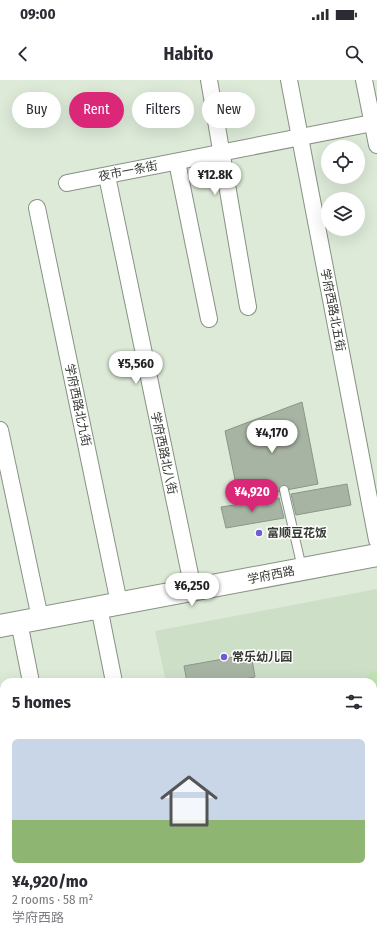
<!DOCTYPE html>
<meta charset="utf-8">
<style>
body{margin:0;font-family:"Fira Sans Condensed","Noto Sans SC",sans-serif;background:#f7f7f7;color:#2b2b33;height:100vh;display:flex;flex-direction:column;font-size:15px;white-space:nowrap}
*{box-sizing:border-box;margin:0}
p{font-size:13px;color:#7c7c81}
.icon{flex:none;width:22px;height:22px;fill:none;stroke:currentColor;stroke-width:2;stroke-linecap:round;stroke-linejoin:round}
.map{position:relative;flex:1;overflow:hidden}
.details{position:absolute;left:0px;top:598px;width:377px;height:268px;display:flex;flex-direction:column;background:#fff;border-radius:12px 12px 0 0;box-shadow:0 4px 16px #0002}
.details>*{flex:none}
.banner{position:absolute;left:12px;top:12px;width:353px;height:36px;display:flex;gap:8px}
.tools{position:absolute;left:321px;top:60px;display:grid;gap:8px}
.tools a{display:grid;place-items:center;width:44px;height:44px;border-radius:50%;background:#fff;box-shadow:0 4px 16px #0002;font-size:20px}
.price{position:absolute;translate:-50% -34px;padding:0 9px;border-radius:14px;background:#fff;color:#222;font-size:13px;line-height:26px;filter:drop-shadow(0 1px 2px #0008)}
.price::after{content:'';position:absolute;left:50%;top:24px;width:12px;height:9px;margin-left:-6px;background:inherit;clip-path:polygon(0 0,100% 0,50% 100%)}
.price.on{background:#db2777;color:#fff}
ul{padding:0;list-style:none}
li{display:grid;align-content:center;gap:8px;height:212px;padding:0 12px}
li span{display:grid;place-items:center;height:124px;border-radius:6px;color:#555}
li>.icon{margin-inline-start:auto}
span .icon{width:72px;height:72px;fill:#fffc;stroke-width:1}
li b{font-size:17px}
h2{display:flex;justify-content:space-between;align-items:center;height:48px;padding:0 12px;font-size:17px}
.tag{padding:0 14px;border-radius:18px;background:#fff;box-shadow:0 4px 16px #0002;font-size:14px;line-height:36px}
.tag.on{background:#db2777;color:#fff}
.status{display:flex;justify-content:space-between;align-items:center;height:28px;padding:0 20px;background:#fff;direction:ltr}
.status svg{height:11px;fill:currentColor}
header{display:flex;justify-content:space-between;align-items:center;height:52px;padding:0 12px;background:#fff;font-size:18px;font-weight:700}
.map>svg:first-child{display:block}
.built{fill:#cedfc8}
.green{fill:#bfe4b2}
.building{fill:#a8b4a3;stroke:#8a9686}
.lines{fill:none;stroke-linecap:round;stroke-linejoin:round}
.lane-casing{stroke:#869282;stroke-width:10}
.street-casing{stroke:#869282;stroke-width:18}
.secondary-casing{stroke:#869282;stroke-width:24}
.lane{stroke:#fff;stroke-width:8}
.street{stroke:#fff;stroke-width:16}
.secondary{stroke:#fff;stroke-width:22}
.poi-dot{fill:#715ad4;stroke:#fff;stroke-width:1.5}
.labels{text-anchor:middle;stroke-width:3;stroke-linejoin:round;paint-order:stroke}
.street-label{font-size:12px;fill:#353a33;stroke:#fff}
.poi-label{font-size:12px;font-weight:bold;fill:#353a33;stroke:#fff;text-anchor:start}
</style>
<div class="status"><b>09:00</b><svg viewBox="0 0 49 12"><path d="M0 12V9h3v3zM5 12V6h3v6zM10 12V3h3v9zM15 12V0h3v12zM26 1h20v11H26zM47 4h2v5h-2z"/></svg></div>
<header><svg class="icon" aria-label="back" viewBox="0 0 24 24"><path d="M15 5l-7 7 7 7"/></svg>Habito<svg class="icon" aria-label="search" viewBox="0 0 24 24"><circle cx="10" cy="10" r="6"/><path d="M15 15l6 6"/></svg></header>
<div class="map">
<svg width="377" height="866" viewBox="0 0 377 866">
<rect width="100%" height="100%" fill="#ddead8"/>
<g class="built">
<polygon points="377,509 377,866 368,866 368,862 373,862 373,602 166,602 155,551"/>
<polygon points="0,605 4,627 4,862 47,862 48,866 0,866"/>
</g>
<polygon class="green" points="373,591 377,591 377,820 373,802 373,602 359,602"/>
<g class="building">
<polygon points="302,322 318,404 239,419 225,351"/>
<polygon points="347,404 351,425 296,435 291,414"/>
<polygon points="279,418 284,438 226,448 221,427"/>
<polygon points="251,574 255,597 226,602 187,602 184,586"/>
<polygon points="0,668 4,691 4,709 0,710"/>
<polygon points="4,762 4,836 0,836 0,763"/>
<polygon points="332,862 355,862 355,866 333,866"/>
</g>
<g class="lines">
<defs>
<polyline id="lane" points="284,410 302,488"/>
<g id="street">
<polyline points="209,0 248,227"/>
<polyline points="289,0 377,460"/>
<polyline points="364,0 377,65"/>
<polyline points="177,82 209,239"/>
<polyline points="107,96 193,509"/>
<polyline points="67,103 377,42"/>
<polyline points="37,128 119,523"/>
<polyline points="0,350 40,538"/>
<polyline points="99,527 114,602"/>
<polyline points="19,542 31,602"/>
<polyline points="86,862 87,866"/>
<polyline points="166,862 167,866"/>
<polyline points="244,862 245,866"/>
<polyline points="324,862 325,866"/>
<polyline points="363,862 364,866"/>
</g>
<polyline id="secondary" points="0,546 377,475"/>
</defs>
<use href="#lane" class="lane-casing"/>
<use href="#street" class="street-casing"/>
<use href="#secondary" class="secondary-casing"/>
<use href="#lane" class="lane"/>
<use href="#street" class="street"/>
<use href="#secondary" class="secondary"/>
</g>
<g class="poi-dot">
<circle cx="259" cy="453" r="4"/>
<circle cx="224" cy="577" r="4"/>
</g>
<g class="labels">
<g class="street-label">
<text transform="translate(128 91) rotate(-11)" y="4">夜市一条街</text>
<text transform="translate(333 230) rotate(79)" y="4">学府西路北五街</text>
<text transform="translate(78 325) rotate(78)" y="4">学府西路北九街</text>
<text transform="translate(164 373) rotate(78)" y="4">学府西路北八街</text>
<text transform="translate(271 495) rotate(-11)" y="4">学府西路</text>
</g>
<g class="poi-label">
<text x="267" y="457">富顺豆花饭</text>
<text x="232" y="581">常乐幼儿园</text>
</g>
</g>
</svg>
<div class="tools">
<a><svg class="icon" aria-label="locate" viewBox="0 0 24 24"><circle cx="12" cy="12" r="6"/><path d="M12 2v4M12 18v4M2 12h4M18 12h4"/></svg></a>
<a><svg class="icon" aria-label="layers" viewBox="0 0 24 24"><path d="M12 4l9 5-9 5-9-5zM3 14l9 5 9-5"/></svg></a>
</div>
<b class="price" style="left:215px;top:116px">¥12.8K</b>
<b class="price" style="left:136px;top:305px">¥5,560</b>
<b class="price" style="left:272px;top:374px">¥4,170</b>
<b class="price on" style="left:252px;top:433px">¥4,920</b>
<b class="price" style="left:192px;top:527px">¥6,250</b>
<div class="banner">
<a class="tag">Buy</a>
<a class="tag on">Rent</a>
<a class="tag">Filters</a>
<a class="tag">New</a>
</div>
<section class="details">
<h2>5 homes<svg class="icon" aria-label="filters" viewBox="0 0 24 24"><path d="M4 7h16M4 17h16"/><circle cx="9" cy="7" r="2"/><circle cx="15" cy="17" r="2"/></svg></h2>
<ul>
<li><span style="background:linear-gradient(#c9d6e8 65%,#8fb573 0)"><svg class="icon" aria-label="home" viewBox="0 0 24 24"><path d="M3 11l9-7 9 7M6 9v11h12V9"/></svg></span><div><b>¥4,920/mo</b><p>2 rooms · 58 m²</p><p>学府西路</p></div></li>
</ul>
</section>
</div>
